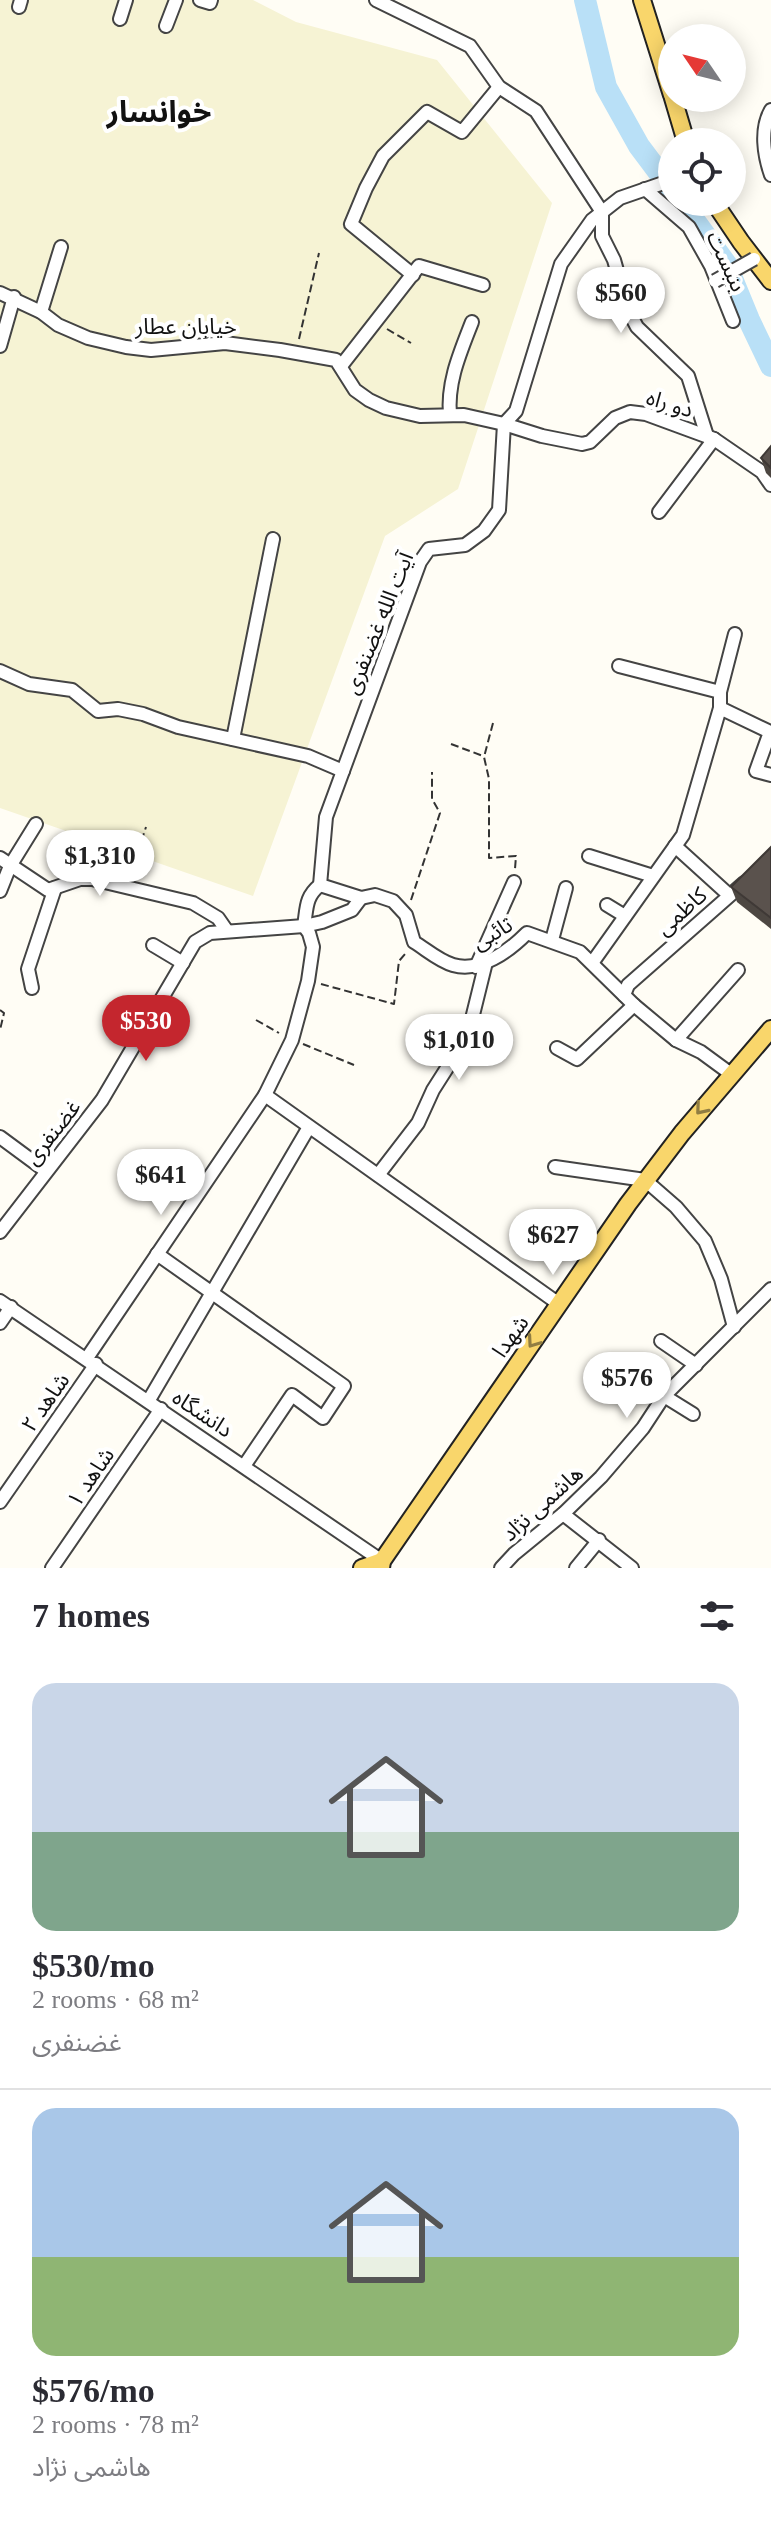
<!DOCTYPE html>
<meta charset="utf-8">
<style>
body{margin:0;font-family:"Times New Roman","Noto Sans Arabic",serif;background:#f7f7f7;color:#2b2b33;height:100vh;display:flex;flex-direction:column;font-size:30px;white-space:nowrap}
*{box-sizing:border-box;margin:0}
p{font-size:26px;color:#7c7c81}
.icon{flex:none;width:44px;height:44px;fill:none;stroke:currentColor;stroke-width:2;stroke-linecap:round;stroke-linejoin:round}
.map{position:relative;height:1568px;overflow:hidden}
.panel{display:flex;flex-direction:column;background:#fff;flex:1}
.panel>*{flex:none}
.needle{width:52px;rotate:305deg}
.buttons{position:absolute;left:658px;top:24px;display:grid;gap:16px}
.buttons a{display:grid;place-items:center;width:88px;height:88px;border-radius:50%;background:#fff;box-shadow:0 4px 20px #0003;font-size:40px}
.price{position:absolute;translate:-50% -68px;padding:0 18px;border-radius:28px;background:#fff;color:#222;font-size:26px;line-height:52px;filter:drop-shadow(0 2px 4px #0008)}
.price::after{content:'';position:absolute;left:50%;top:48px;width:24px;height:18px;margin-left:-12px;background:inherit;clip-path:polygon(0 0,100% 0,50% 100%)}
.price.on{background:#c4262e;color:#fff}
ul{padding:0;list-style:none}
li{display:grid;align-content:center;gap:16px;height:424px;padding:0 32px}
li+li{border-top:2px solid #e1e1e2}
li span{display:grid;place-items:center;height:248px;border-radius:24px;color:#555}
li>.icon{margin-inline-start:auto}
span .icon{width:144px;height:144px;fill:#fffc;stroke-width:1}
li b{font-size:34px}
h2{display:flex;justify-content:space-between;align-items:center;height:96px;padding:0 32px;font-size:34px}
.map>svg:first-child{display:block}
.farmland{fill:#f6f3d4}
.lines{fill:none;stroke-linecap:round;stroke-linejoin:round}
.river{stroke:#b9e0f7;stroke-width:22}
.minor-casing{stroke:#444;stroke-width:16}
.major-casing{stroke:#222;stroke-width:20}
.path{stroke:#333;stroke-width:2;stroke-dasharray:8 4;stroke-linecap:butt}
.minor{stroke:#fff;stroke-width:12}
.major{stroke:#f9d66b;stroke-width:16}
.minor-bridge-casing{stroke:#444;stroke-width:16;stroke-linecap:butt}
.minor-bridge{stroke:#fff;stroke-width:12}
.wall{fill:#4d4742}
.building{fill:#5a524d;stroke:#3f3936;stroke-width:2}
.oneway{stroke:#917d42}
.labels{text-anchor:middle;stroke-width:8;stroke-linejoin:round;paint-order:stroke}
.street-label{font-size:22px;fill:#111;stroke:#fff}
.district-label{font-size:30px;font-weight:bold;fill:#111;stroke:#fff}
</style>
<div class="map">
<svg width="771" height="1568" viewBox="0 0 771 1568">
<rect width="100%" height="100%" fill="#fffdf5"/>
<polygon class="farmland" points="0,0 253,0 296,22 437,60 552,203 458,489 385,536 253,896 0,808"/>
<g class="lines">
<g class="river">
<polyline points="585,0 606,87 639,146 672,190"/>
<polyline points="681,202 726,264 749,320 771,366"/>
</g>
<defs>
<g id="minor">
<polyline points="200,0 210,3 211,0"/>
<polyline points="376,0 470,46 499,87 536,111 602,212 602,236 614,260 628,310 637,327 688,376 707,436"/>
<polyline points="19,7 21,0"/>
<polyline points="120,19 126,0"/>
<polyline points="166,26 176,0"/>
<path d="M771,110C760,129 764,155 771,175"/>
<path d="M672,180L620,198L592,220L561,264L516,411L504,424L499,510L484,531L465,545L429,549L420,562L326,817L320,885L361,898L375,895L393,901L406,915L414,942C427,950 439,961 453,965C480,973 509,951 527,933L580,952L634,1005L676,1040L701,1052L731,1074"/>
<polyline points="645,189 689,227 711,266 733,321"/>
<polyline points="413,275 351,224 366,188 383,156 427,112 462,132 499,87"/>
<polyline points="0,293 41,312 58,325 88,338 126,347 151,350 225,343 280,350 336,360 355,390 369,400 386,408 420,416 464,415 504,424 542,436 582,444 590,442 615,418 630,412 646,414 714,439 762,472 771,485"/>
<polyline points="41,312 61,247"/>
<polyline points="0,346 14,297"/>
<polyline points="341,366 419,266 483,285"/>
<path d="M450,415C447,382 460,353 472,322"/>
<polyline points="659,512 714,439"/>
<polyline points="619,666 720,692 720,708"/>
<polyline points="0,671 29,684 72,690 98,711 118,709 143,714 178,727 308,756 343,771"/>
<polyline points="720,692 735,634"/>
<polyline points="233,739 273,539"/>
<polyline points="675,846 729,895"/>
<polyline points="589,856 653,876"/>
<polyline points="0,858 48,890 80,879 92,879 193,903 218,918 227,931"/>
<polyline points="0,891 10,866 36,824"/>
<polyline points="607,905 625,916"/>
<polyline points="552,940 566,888"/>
<polyline points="153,945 183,963"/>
<polyline points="592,963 683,835 720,708 770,732 756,771 771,775"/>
<polyline points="476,967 514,882"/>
<polyline points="32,988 28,969 55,888"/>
<polyline points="624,995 628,985 744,883"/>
<polyline points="676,1040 738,970"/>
<polyline points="557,1048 577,1059 634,1005"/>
<polyline points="265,1095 559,1304"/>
<polyline points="0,1137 46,1171"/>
<polyline points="555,1167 645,1180 676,1207 705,1241 721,1279 734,1327"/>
<polyline points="378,1175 418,1123 433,1090 468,1035 486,962"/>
<polyline points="0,1232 102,1100 195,942 210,933 304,926 322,922 352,910 361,898"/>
<polyline points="157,1254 344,1386 323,1418 292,1395 244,1466"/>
<polyline points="0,1301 382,1561"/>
<polyline points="0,1323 11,1307"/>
<polyline points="661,1341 696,1365"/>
<path d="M87,1358L265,1095L292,1040L308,981L313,947L309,933L304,926C307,908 305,897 320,885"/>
<polyline points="664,1396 693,1414"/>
<polyline points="149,1400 309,1127"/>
<polyline points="0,1502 96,1364"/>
<polyline points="563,1514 632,1568"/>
<polyline points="52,1568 161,1409"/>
<polyline points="501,1568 514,1554 563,1514 601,1477 643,1428 664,1396 771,1289"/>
<polyline points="576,1568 599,1540"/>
</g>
<g id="major">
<polyline points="642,0 672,95"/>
<polyline points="673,98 686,142"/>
<polyline points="714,202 741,242 771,281"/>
<polyline points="362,1568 382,1561"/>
<polyline points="381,1568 382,1561 628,1204 682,1133 771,1029"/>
</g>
</defs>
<use href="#minor" class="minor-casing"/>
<use href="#major" class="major-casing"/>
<g class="path">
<polyline points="387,329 411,343"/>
<polyline points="299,339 319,253"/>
<polyline points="493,723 484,757 489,779 489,858 516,856 515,869"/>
<polyline points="451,744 483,756"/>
<polyline points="130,875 146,827"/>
<polyline points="411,900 440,813 432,799 432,772"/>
<polyline points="321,984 394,1004 399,961 406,953"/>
<polyline points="0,1010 4,1013 0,1030"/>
<polyline points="256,1020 279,1033"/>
<polyline points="303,1044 354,1065"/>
</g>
<use href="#minor" class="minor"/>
<use href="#major" class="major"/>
<defs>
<polyline id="minor-bridge" points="715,281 754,259"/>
</defs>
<use href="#minor-bridge" class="minor-bridge-casing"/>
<use href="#minor-bridge" class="minor-bridge"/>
</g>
<g class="wall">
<polygon points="771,446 771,478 766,473 761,458"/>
<polygon points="771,847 771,929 737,902 731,887"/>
</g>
<g class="building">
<polygon points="771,446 771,468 761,458"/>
<polygon points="771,847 771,918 731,887"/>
</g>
<defs><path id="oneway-chevron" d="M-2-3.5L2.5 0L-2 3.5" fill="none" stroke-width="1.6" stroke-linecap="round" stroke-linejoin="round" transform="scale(2)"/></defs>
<g class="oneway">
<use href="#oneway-chevron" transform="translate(701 1109) rotate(130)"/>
<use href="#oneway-chevron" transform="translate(533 1342) rotate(125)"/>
</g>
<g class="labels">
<g class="street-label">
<text transform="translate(727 261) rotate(65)" y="8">بنبست</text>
<text x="186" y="334">خیابان عطار</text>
<text transform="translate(670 403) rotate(17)" y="8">دو راه</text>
<text transform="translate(378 623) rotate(-68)" y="8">آیت الله غضنفری</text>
<text transform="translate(681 911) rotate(-42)" y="8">کاظمی</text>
<text transform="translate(492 933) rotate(-31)" y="8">تائبی</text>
<text transform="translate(52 1132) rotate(-52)" y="8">غضنفری</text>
<text transform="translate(510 1336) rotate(-55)" y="8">شهدا</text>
<text transform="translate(45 1402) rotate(-55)" y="8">شاهد ۲</text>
<text transform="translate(203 1413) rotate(34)" y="8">دانشگاه</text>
<text transform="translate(90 1477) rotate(-56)" y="8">شاهد ۱</text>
<text transform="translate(542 1503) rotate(-42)" y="8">هاشمی نژاد</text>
</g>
<g class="district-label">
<text x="159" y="122">خوانسار</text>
</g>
</g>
</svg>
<div class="buttons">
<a><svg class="needle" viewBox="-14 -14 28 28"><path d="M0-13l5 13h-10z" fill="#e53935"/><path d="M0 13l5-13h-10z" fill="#7c7c81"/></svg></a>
<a><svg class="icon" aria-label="locate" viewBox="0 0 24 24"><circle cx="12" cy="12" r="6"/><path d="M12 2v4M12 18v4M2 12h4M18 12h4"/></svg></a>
</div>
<b class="price" style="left:621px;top:335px">$560</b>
<b class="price" style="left:100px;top:898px">$1,310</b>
<b class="price on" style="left:146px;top:1063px">$530</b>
<b class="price" style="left:459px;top:1082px">$1,010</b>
<b class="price" style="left:161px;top:1217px">$641</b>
<b class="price" style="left:553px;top:1277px">$627</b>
<b class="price" style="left:627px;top:1420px">$576</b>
</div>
<section class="panel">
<h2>7 homes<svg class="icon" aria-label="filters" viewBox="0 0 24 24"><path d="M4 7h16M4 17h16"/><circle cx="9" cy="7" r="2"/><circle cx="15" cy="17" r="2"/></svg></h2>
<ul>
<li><span style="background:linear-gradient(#c9d6e8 60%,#7fa58c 0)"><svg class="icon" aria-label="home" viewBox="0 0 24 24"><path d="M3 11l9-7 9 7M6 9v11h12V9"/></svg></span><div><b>$530/mo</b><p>2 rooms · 68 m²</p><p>غضنفری</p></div></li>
<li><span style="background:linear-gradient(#a9c7e8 60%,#8fb573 0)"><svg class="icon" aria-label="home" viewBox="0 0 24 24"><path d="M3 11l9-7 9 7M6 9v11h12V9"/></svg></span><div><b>$576/mo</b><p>2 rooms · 78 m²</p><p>هاشمی نژاد</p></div></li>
</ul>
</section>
